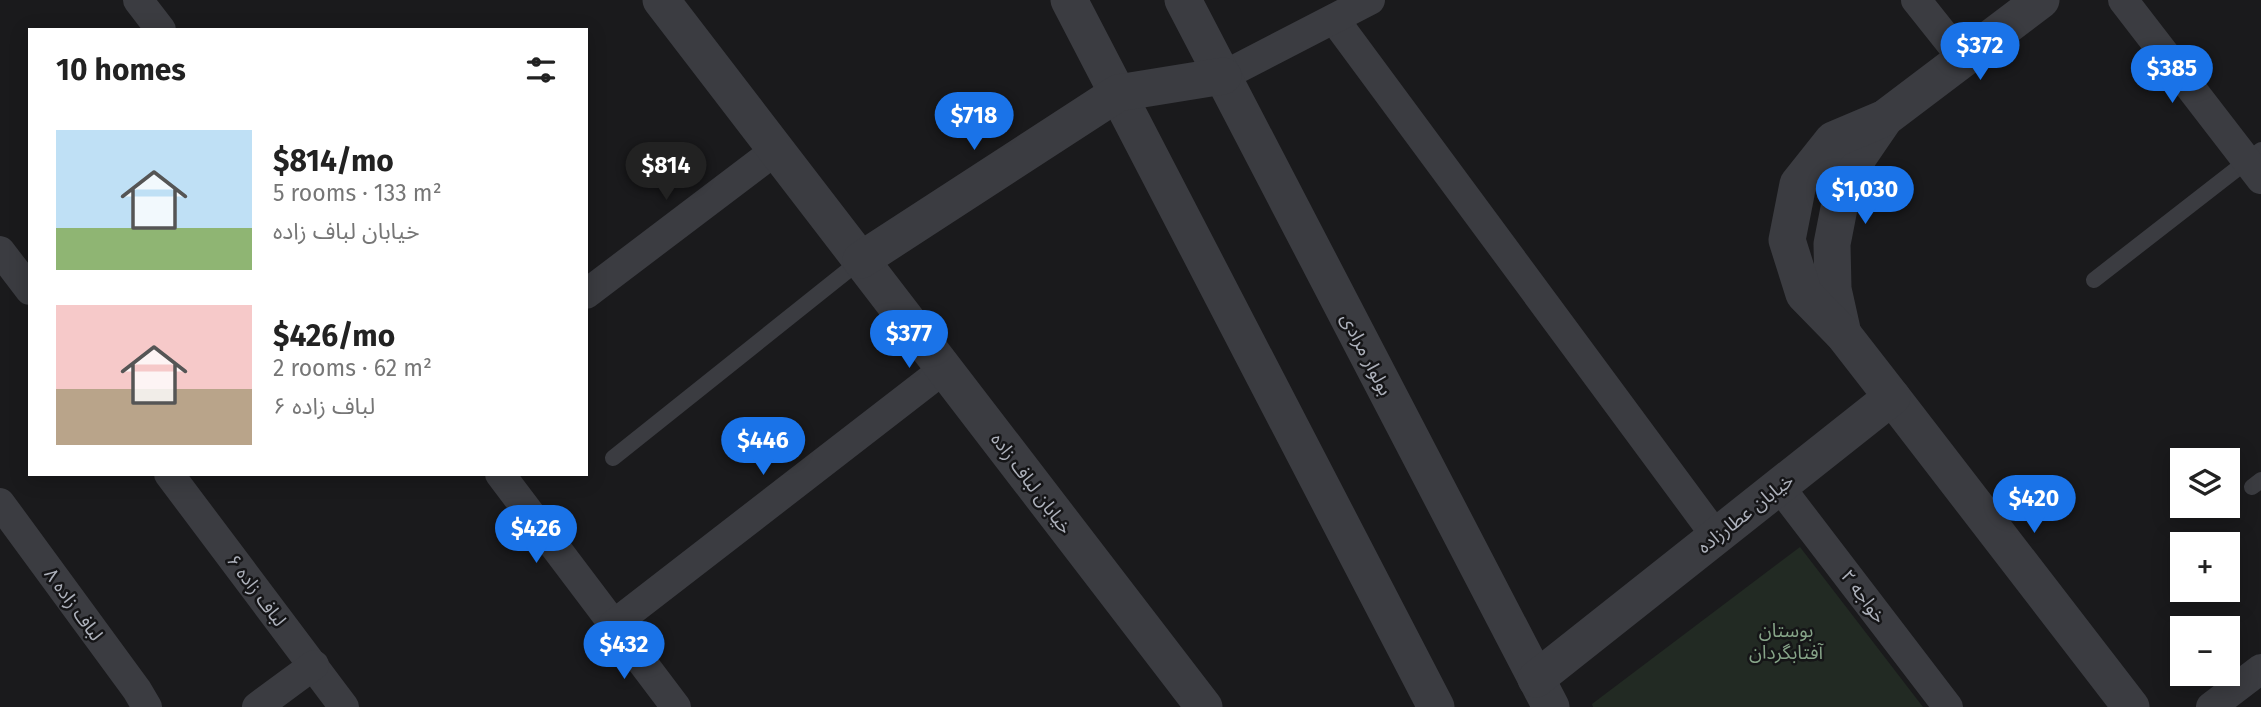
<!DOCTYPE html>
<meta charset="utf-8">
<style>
body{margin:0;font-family:"Fira Sans","Noto Sans Arabic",sans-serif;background:#f2f2f2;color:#222;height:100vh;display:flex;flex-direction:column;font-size:26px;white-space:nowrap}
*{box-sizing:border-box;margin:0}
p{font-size:23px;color:#767676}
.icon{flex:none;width:38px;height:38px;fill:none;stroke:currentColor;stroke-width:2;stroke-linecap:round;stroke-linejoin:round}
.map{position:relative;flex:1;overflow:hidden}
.drawer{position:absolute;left:28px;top:28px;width:560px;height:448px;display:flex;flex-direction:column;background:#fff;border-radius:0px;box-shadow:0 4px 18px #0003}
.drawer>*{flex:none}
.fabs{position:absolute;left:2170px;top:448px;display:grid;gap:14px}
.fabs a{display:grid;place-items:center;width:70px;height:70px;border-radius:0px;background:#fff;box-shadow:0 4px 18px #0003;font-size:35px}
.price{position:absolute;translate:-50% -60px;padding:0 16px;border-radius:24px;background:#1a73e8;color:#fff;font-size:23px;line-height:46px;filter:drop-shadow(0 2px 4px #0008)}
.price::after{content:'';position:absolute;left:50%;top:42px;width:21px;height:16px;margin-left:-10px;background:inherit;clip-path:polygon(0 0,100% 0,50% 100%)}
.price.selected{background:#222;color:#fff}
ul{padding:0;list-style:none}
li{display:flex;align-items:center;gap:21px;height:175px;padding:0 28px}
li span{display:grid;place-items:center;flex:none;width:196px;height:140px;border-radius:0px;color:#555}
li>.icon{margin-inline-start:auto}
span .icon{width:84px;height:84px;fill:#fffc;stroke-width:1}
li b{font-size:30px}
h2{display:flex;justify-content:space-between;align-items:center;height:84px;padding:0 28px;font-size:30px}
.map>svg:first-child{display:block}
.green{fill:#222a23}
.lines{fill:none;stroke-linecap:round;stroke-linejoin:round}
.service{stroke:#3b3c41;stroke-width:16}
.minor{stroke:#3b3c41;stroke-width:30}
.tertiary{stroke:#3b3c41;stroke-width:37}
.labels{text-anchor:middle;stroke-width:5;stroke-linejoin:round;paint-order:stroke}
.street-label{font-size:19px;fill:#adb1bb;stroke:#151517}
.park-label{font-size:19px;fill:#86a488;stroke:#151517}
</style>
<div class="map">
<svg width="2261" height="707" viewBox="0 0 2261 707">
<rect width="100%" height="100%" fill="#1a1a1c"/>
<polygon class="green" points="1800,547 1923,707 1593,707 1592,704"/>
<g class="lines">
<g class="service">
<polyline points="2094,280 2261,150"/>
<polyline points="613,458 861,260"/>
<polyline points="2252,487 2261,480"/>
</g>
<g class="minor">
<polyline points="138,0 161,30"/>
<polyline points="1916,0 1963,59"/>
<polyline points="2123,0 2261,179"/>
<polyline points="1334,19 1716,536"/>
<polyline points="1223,76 1370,0"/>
<polyline points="0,251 30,290"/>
<polyline points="586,294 776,150"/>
<polyline points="169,474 344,707"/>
<polyline points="500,474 676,707"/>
<polyline points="1779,486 1948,707"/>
<polyline points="0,503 137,690 147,707"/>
<polyline points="613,625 944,369"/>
<polyline points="257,707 314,665"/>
<polyline points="2211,707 2261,669"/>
</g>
<g class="tertiary">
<polyline points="661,0 1204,707"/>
<polyline points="1069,0 1436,707"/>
<polyline points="1183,0 1551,707"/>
<polyline points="861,260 1118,93 1223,76"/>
<polyline points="1843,334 1833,289 1832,244 1841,198 1859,156 1885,118"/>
<polyline points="1892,397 2131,707"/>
<polyline points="1536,679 1892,397 1843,334 1804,294 1787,240 1798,184 1833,140 1885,118 2041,0"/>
</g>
</g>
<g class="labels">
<g class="street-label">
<text transform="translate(1367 354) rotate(63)" y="7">بولوار مرادی</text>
<text transform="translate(1032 483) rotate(53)" y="7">خیابان لباف زاده</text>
<text transform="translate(1745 513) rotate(-38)" y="7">خیابان عطارزاده</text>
<text transform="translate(257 590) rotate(53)" y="7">لباف زاده ۶</text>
<text transform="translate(1864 596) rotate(53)" y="7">خواجه ۲</text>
<text transform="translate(74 604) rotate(54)" y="7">لباف زاده ۸</text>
</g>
<g class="park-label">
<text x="1786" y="637">بوستان<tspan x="1786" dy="22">آفتابگردان</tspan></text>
</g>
</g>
</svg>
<div class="fabs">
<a><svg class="icon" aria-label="layers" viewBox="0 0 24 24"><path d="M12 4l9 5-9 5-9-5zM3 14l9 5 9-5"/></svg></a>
<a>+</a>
<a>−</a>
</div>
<b class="price" style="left:1980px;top:82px">$372</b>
<b class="price" style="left:2172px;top:105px">$385</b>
<b class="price" style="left:974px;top:152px">$718</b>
<b class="price selected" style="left:666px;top:202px">$814</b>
<b class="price" style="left:1865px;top:226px">$1,030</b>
<b class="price" style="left:909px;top:370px">$377</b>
<b class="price" style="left:763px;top:477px">$446</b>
<b class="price" style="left:2034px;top:535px">$420</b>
<b class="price" style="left:536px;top:565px">$426</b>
<b class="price" style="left:624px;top:681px">$432</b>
<section class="drawer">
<h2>10 homes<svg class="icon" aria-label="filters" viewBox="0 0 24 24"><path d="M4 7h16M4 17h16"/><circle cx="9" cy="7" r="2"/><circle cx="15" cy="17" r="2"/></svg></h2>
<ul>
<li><span style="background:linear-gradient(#bfe0f5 70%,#8fb573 0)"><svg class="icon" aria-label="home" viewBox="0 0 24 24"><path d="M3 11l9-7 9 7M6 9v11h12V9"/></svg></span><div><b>$814/mo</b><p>5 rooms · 133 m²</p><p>خیابان لباف زاده</p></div></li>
<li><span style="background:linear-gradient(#f6c9c9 60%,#b9a48a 0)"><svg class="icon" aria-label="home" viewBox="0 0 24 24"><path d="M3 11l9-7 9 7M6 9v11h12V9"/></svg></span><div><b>$426/mo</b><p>2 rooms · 62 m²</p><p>لباف زاده ۶</p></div></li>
</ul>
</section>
</div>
